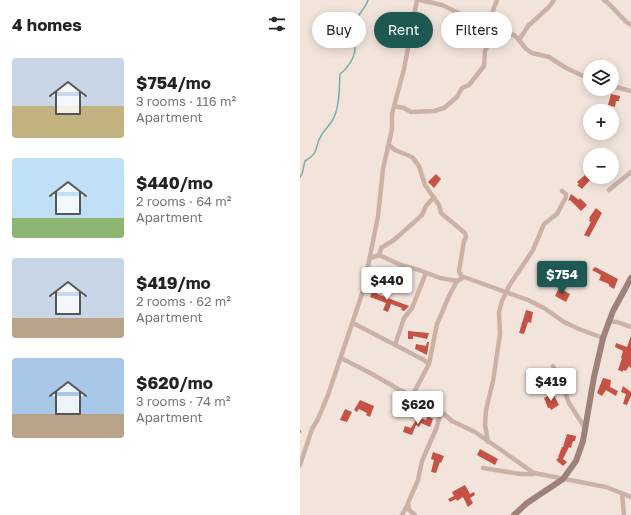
<!DOCTYPE html>
<meta charset="utf-8">
<style>
body{margin:0;font-family:"Golos Text",sans-serif;background:#f2f2f2;color:#222;height:100vh;display:flex;flex-direction:column;font-size:15px;white-space:nowrap}
*{box-sizing:border-box;margin:0}
p{font-size:13px;color:#767676}
.icon{flex:none;width:22px;height:22px;fill:none;stroke:currentColor;stroke-width:2;stroke-linecap:round;stroke-linejoin:round}
.map{position:relative;flex:1;overflow:hidden}
.side{display:flex;flex-direction:column;background:#fff;width:300px}
.side>*{flex:none}
.hud{position:absolute;left:12px;top:12px;width:259px;height:36px;display:flex;gap:8px}
.fabs{position:absolute;left:283px;top:60px;display:grid;gap:8px}
.fabs a{display:grid;place-items:center;width:36px;height:36px;border-radius:50%;background:#fff;box-shadow:0 2px 10px #0003;font-size:20px}
.price{position:absolute;translate:-50% -34px;padding:0 9px;border-radius:4px;background:#fff;color:#222;font-size:13px;line-height:26px;filter:drop-shadow(0 1px 2px #0008)}
.price::after{content:'';position:absolute;left:50%;top:24px;width:12px;height:9px;margin-left:-6px;background:inherit;clip-path:polygon(0 0,100% 0,50% 100%)}
.price.selected{background:#1d5853;color:#fff}
ul{padding:0;list-style:none}
li{display:flex;align-items:center;gap:12px;height:100px;padding:0 12px}
li span{display:grid;place-items:center;flex:none;width:112px;height:80px;border-radius:4px;color:#555}
li>.icon{margin-inline-start:auto}
span .icon{width:48px;height:48px;fill:#fffc;stroke-width:1}
li b{font-size:17px}
h2{display:flex;justify-content:space-between;align-items:center;height:48px;padding:0 12px;font-size:17px}
.chip{padding:0 14px;border-radius:18px;background:#fff;box-shadow:0 2px 10px #0003;font-size:14px;line-height:36px}
.chip.selected{background:#1d5853;color:#fff}
main{display:flex;flex:1;min-height:0}
.map>svg:first-child{display:block}
.lines{fill:none;stroke-linecap:round;stroke-linejoin:round}
.stream{stroke:#7aafaa;stroke-width:1.5}
.building{fill:#c65245}
.street{stroke:#cab2a7;stroke-width:4.5}
.secondary{stroke:#9e8178;stroke-width:6}
</style>
<main>
<section class="side">
<h2>4 homes<svg class="icon" aria-label="filters" viewBox="0 0 24 24"><path d="M4 7h16M4 17h16"/><circle cx="9" cy="7" r="2"/><circle cx="15" cy="17" r="2"/></svg></h2>
<ul>
<li><span style="background:linear-gradient(#c9d6e8 60%,#c2b280 0)"><svg class="icon" aria-label="home" viewBox="0 0 24 24"><path d="M3 11l9-7 9 7M6 9v11h12V9"/></svg></span><div><b>$754/mo</b><p>3 rooms · 116 m²</p><p>Apartment</p></div></li>
<li><span style="background:linear-gradient(#bfe0f5 75%,#8fb573 0)"><svg class="icon" aria-label="home" viewBox="0 0 24 24"><path d="M3 11l9-7 9 7M6 9v11h12V9"/></svg></span><div><b>$440/mo</b><p>2 rooms · 64 m²</p><p>Apartment</p></div></li>
<li><span style="background:linear-gradient(#c9d6e8 75%,#b9a48a 0)"><svg class="icon" aria-label="home" viewBox="0 0 24 24"><path d="M3 11l9-7 9 7M6 9v11h12V9"/></svg></span><div><b>$419/mo</b><p>2 rooms · 62 m²</p><p>Apartment</p></div></li>
<li><span style="background:linear-gradient(#a9c7e8 70%,#b9a48a 0)"><svg class="icon" aria-label="home" viewBox="0 0 24 24"><path d="M3 11l9-7 9 7M6 9v11h12V9"/></svg></span><div><b>$620/mo</b><p>3 rooms · 74 m²</p><p>Apartment</p></div></li>
</ul>
</section>
<div class="map">
<svg width="331" height="515" viewBox="0 0 331 515">
<rect width="100%" height="100%" fill="#f2e4db"/>
<g class="lines">
<g class="stream">
<path d="M0,177L2,174L5,161C21,151 13,149 21,136C24,130 29,126 32,121C40,108 39,89 40,74C47,69 55,58 55,48C55,40 49,37 52,27C55,17 65,10 68,0"/>
<polyline points="0,431 1,432"/>
</g>
</g>
<g class="building">
<polygon points="311,94 320,96 319,101 316,101 315,107 308,105"/>
<polygon points="136,174 141,179 134,188 128,182"/>
<polygon points="285,175 290,180 282,189 277,185 279,184 277,182"/>
<polygon points="271,194 279,200 280,198 287,205 281,211 270,200 268,201"/>
<polygon points="296,208 302,213 289,237 284,235 291,222 289,221 290,219 289,218"/>
<polygon points="295,267 318,279 314,289 309,286 309,284 299,280 301,275 292,270"/>
<polygon points="68,287 78,291 77,294 109,306 104,311 101,310 102,308 91,304 88,312 83,310 86,303 70,297 72,292 67,290"/>
<polygon points="259,288 270,294 266,302 255,296"/>
<polygon points="226,310 233,312 231,323 228,322 224,334 219,333"/>
<polygon points="108,331 129,333 127,339 113,336 113,339 108,339"/>
<polygon points="331,336 331,368 329,366 326,371 323,370 323,372 318,370 322,358 321,358 323,351 315,347 316,343 327,347"/>
<polygon points="127,342 129,342 127,355 115,349 116,344 126,346"/>
<polygon points="303,378 311,380 310,387 318,391 316,396 306,390 302,396 297,393"/>
<polygon points="323,386 331,392 331,396 327,405 323,404 326,394 321,392"/>
<polygon points="253,393 259,405 251,410 250,408 248,408 244,398"/>
<polygon points="60,400 74,406 70,417 66,415 67,413 59,409 57,412 54,410"/>
<polygon points="45,409 52,412 47,422 40,420"/>
<polygon points="128,416 133,419 130,427 121,423 119,427 116,425 112,435 103,432 105,426 111,428 118,417 126,420"/>
<polygon points="267,434 276,436 275,441 273,441 271,448 269,447 263,459 267,462 263,466 256,460 259,457 258,457 262,447 263,447"/>
<polygon points="180,449 198,459 195,465 177,455"/>
<polygon points="133,452 144,456 141,463 140,462 136,473 131,472 134,460 131,459"/>
<polygon points="165,485 170,494 174,492 175,495 170,498 173,503 168,507 163,497 157,501 156,499 150,502 148,499 154,496 152,492"/>
</g>
<g class="lines">
<g class="street">
<polyline points="120,0 142,5 199,32 214,35 219,40 226,49 232,53 249,57 266,68 290,79"/>
<path d="M304,0C315,7 320,19 331,25"/>
<polyline points="219,40 228,26 249,7 254,0"/>
<polyline points="312,86 331,91"/>
<polyline points="94,106 104,108 111,112 134,111 144,108 157,97 162,88 169,85 184,66 185,51 193,33 191,27 192,13 197,0"/>
<polyline points="89,145 95,150 112,157 119,166 125,185 139,205 141,213 165,233 166,237 164,241 159,271 162,277"/>
<polyline points="309,190 331,172"/>
<polyline points="79,255 81,248 94,240 122,215 126,206 134,197"/>
<polyline points="70,258 79,255 101,265 119,270 140,278 157,281 164,277 228,300 244,308 264,322 279,329 303,338"/>
<polyline points="308,321 317,322 331,327"/>
<polyline points="53,323 124,360 129,364"/>
<polyline points="95,345 104,318 112,308 126,273"/>
<polyline points="41,358 72,374 98,389 136,407 152,421 175,432 234,473 306,487 331,497"/>
<polyline points="253,366 259,377 269,403 285,428"/>
<polyline points="112,396 129,364 137,324 149,296 157,281"/>
<polyline points="188,442 185,425 186,410 193,381 200,334 199,312 202,301 209,286 233,250 244,224 257,214 266,197 266,194 262,191"/>
<polyline points="0,465 12,429 18,419 28,395 63,291 78,216 83,169 92,129 92,114 104,69 117,0"/>
<polyline points="183,468 220,474 233,474"/>
<polyline points="322,494 324,515"/>
<polyline points="102,515 108,504"/>
<polyline points="115,515 109,510 108,503 118,480 122,461 136,429 141,412"/>
</g>
<polyline class="secondary" points="214,515 227,503 263,479 276,461 283,441 294,377 303,338 313,311 331,278"/>
</g>
</svg>
<div class="fabs">
<a><svg class="icon" aria-label="layers" viewBox="0 0 24 24"><path d="M12 4l9 5-9 5-9-5zM3 14l9 5 9-5"/></svg></a>
<a>+</a>
<a>−</a>
</div>
<b class="price selected" style="left:262px;top:295px">$754</b>
<b class="price" style="left:87px;top:301px">$440</b>
<b class="price" style="left:251px;top:402px">$419</b>
<b class="price" style="left:118px;top:425px">$620</b>
<div class="hud">
<a class="chip">Buy</a>
<a class="chip selected">Rent</a>
<a class="chip">Filters</a>
</div>
</div>
</main>
